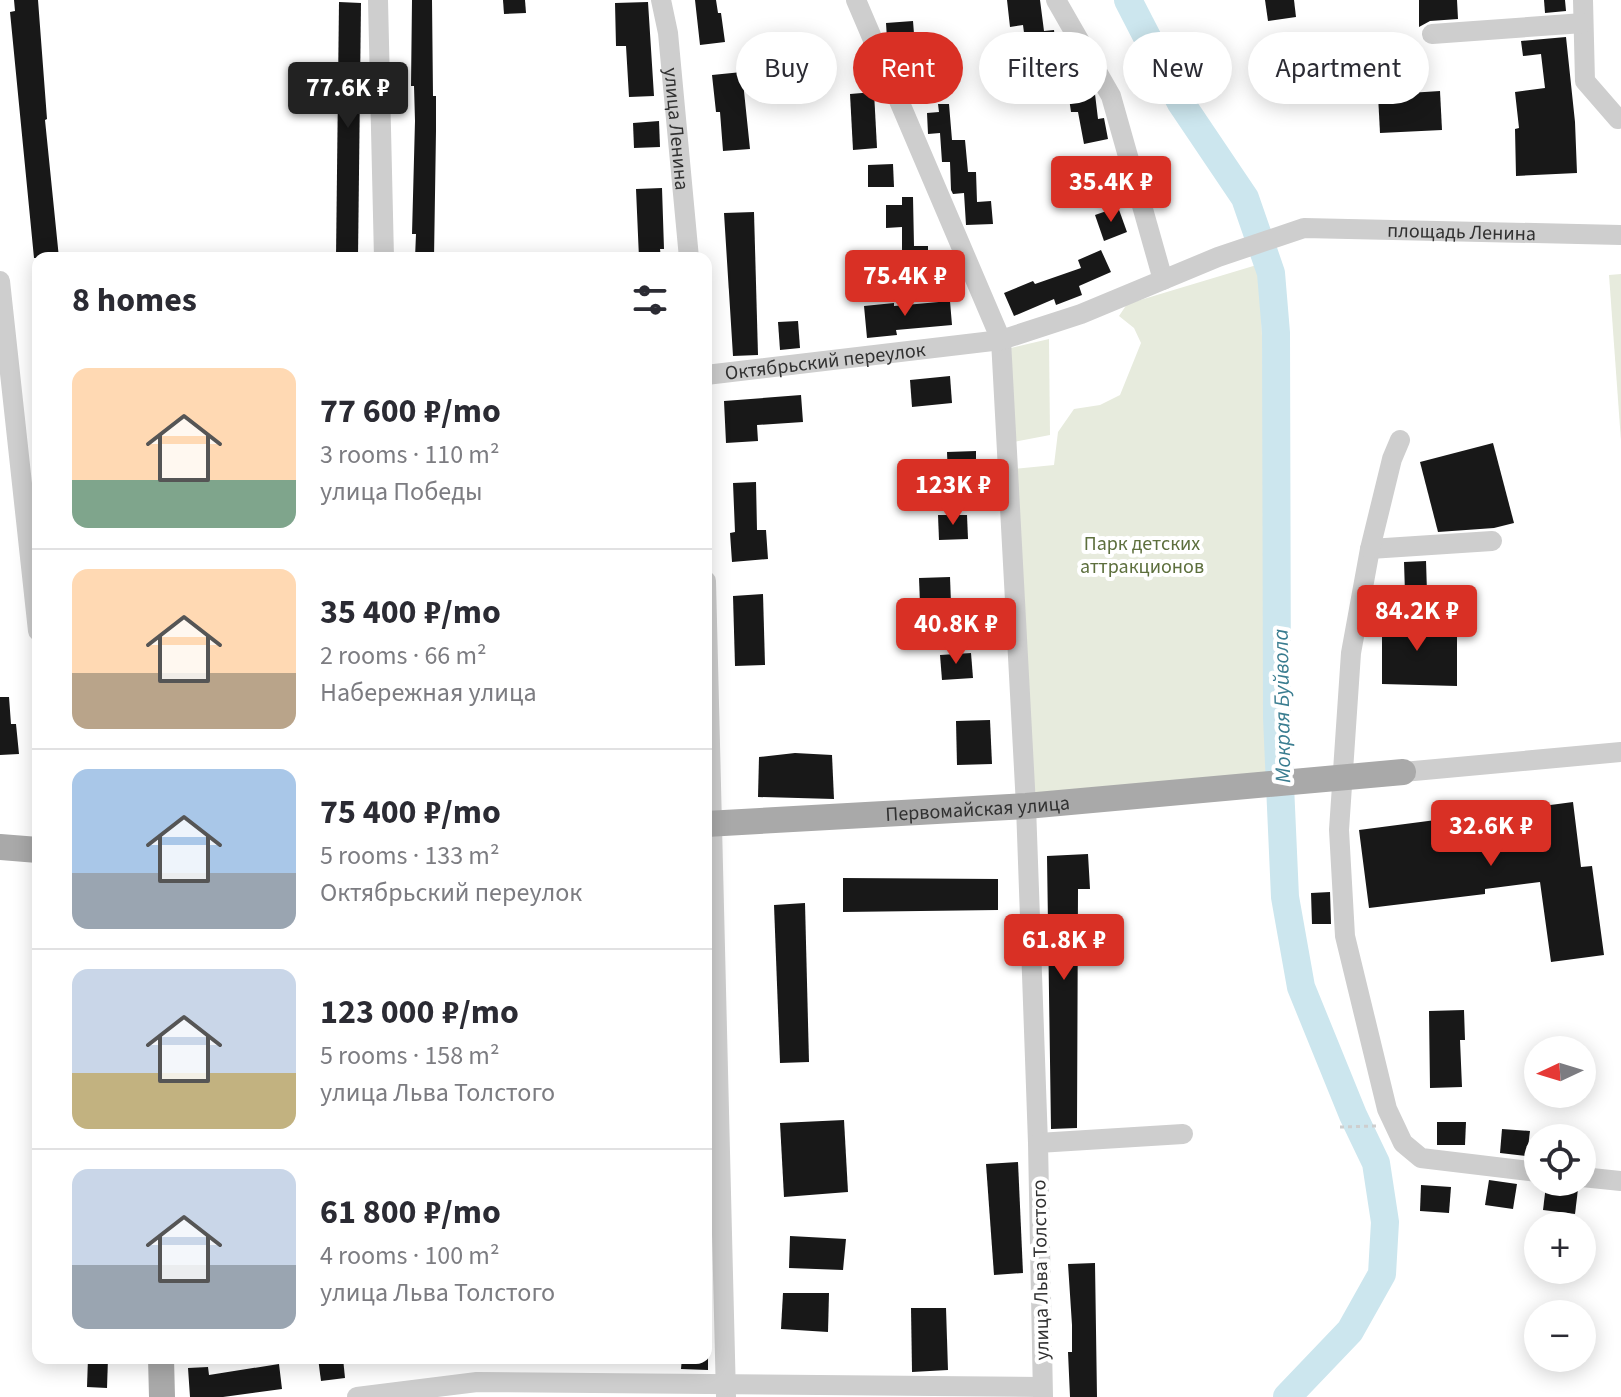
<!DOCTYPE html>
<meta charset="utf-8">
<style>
body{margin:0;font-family:"Source Sans 3",sans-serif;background:#f7f7f7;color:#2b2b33;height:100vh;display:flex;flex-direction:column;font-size:30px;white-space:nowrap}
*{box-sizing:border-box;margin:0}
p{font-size:26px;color:#7c7c81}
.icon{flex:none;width:44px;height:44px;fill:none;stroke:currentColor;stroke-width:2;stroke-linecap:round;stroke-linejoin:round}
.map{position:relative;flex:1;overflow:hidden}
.side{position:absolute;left:32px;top:252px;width:680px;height:1112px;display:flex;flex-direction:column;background:#fff;border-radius:16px;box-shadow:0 4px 20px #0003}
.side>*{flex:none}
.banner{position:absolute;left:736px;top:32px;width:760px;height:72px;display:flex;gap:16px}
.needle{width:52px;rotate:266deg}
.buttons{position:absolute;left:1524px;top:1036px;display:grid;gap:16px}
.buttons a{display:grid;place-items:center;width:72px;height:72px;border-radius:50%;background:#fff;box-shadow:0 4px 20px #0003;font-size:40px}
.price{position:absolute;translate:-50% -68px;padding:0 18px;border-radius:8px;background:#d93025;color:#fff;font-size:26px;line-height:52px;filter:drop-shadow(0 2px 4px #0008)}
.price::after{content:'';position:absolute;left:50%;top:48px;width:24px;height:18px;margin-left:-12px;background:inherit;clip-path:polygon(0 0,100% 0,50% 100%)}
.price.active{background:#222;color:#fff}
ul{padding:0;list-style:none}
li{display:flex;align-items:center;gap:24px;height:200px;padding:0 40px}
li+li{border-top:2px solid #e1e1e2}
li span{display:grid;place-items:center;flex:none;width:224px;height:160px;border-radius:16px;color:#555}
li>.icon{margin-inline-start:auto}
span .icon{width:96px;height:96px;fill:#fffc;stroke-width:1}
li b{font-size:34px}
h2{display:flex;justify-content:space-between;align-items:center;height:96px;padding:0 40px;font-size:34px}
.chip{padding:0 28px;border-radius:36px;background:#fff;box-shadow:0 4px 20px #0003;font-size:28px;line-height:72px}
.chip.active{background:#d93025;color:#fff}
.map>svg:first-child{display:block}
.green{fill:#e7ebdd}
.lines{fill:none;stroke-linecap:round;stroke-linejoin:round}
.river{stroke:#cce6ee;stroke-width:28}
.building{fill:#181818}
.path{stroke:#cecece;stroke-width:3;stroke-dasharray:4 4;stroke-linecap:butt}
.minor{stroke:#cecece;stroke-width:20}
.major{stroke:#a9a9a9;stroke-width:26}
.labels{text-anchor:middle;stroke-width:8;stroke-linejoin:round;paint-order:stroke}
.street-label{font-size:20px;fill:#313131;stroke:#fff}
.park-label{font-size:20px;fill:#5d6f3d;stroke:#fff}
.water-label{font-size:22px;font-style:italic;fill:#3a7d90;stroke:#fff}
</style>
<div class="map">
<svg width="1621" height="1397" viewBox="0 0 1621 1397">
<rect width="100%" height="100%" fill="#fff"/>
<g class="green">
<polygon points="1260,264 1274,773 1031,800 1013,469 1054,465 1058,432 1074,409 1100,405 1120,395 1141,343 1134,328 1119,316 1127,304"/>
<polygon points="1621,274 1621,441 1609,275"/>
<polygon points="1049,339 1050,435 1014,442 1011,348"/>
</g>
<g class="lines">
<polyline class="river" points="1128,0 1181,103 1245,198 1271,273 1276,333 1277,718 1285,897 1301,987 1353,1115 1376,1163 1385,1222 1382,1274 1350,1331 1287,1397"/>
</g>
<g class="building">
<polygon points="14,0 38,0 47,119 45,120 59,258 34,258 10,12 15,11"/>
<polygon points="412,0 432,0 433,96 436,96 436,131 434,258 415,258 416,234 412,234 415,121 414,86 411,86"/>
<polygon points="503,0 525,0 526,13 504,14"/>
<polygon points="695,0 716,0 718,13 721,13 725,42 700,45"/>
<polygon points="1007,0 1040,0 1044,31 1054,30 1057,59 1074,57 1077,79 1047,83 1043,55 1027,56 1023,25 1010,27"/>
<polygon points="1265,0 1294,0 1296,17 1268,21"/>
<polygon points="1419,0 1457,0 1458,19 1430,21 1419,27"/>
<polygon points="1544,0 1565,0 1566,11 1545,13"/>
<polygon points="339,2 361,3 358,258 336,258"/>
<polygon points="648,2 654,96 629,97 626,46 616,46 615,3"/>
<polygon points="913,21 916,59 927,58 929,81 905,82 901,42 888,43 887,39 886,23"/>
<polygon points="1566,37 1575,122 1577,173 1516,176 1515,129 1519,128 1515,92 1545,88 1541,54 1523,56 1521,41"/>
<polygon points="742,72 750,149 723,151 720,112 716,112 712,75"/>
<polygon points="1091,88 1095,94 1098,119 1104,118 1108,139 1084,144 1078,112 1071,112 1068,91"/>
<polygon points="1440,91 1442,130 1380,133 1378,95"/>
<polygon points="874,92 877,148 853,150 850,94"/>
<polygon points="938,104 949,104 952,140 965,140 968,172 976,172 977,202 991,201 993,224 966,225 964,193 953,194 951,190 950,162 942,162 940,133 928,134 927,113 939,112"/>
<polygon points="659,121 660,147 634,148 633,123"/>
<polygon points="893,164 894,187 868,187 868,165"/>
<polygon points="1118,168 1126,197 1105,203 1096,175"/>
<polygon points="662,188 664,249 660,249 661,258 639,258 636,189"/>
<polygon points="902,197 913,197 914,246 928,246 928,270 902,270 902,227 886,228 886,205 902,205"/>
<polygon points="1118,207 1127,232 1104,241 1095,215"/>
<polygon points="754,212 758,355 733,356 724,213"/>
<polygon points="1101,250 1111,272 1079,286 1082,295 1056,305 1054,299 1014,316 1004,293 1033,281 1035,284 1081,268 1078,260"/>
<polygon points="950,301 952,325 896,330 897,335 867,338 864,306 894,303 894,306"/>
<polygon points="798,321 800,348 780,350 778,322"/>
<polygon points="950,376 952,403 912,407 910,380"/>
<polygon points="801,395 803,422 757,425 758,441 726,443 724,401"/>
<polygon points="1493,443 1514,523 1494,528 1438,532 1420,462"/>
<polygon points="976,451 976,478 948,479 947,452"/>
<polygon points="756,482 757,530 766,530 768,559 732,562 730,533 735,532 733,483"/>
<polygon points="938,515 967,515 968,539 939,540"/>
<polygon points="1426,561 1427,593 1405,593 1404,562"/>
<polygon points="950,577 951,603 920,604 919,578"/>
<polygon points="763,594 765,665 735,666 733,596"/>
<polygon points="1388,604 1411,604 1411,634 1457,635 1457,686 1382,684 1382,634 1388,634"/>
<polygon points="971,653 973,678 942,680 940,655"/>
<polygon points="0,697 9,697 11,724 16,724 19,754 0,755"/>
<polygon points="990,720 992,764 957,765 956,721"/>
<polygon points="795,753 832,755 834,799 758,797 759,757"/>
<polygon points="1573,802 1581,867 1592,866 1604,955 1551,962 1540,882 1485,889 1485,894 1369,908 1359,830"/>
<polygon points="1088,854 1090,889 1078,889 1077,1128 1051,1129 1047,856"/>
<polygon points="843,878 998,879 998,910 843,912"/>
<polygon points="1330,892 1331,924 1312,924 1311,893"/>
<polygon points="805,903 809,1062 780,1063 774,905"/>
<polygon points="1464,1010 1465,1040 1460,1040 1462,1087 1430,1088 1429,1011"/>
<polygon points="844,1120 848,1192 784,1197 780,1123"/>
<polygon points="1437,1122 1466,1122 1465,1145 1437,1145"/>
<polygon points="1502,1129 1530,1131 1527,1156 1500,1153"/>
<polygon points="1018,1162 1023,1273 994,1275 986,1164"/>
<polygon points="1489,1180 1517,1184 1513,1209 1485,1205"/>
<polygon points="1421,1185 1451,1187 1449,1213 1420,1211"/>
<polygon points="1546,1185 1578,1189 1575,1214 1543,1210"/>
<polygon points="790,1236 846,1239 843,1270 789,1268"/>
<polygon points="1095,1263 1097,1397 1070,1397 1068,1352 1072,1352 1072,1325 1068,1264"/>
<polygon points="783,1293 829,1293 828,1332 781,1329"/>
<polygon points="911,1308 946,1308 948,1370 912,1372"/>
<polygon points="88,1358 108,1358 107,1388 87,1387"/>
<polygon points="318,1358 343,1358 345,1378 321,1381"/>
<polygon points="682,1358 708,1358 708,1370 681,1369"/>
<polygon points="279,1364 282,1389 223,1397 190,1397 188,1368 208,1367 209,1375"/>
</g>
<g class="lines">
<polyline class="path" points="1340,1127 1376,1126"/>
<g class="minor">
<polyline points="378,0 384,258"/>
<path id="s1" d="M661,0L668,33L689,258"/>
<polyline points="856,0 1001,340 1026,806 1038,1143"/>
<polyline points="1056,0 1111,96 1163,280"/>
<polyline points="1583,0 1585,81 1618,119 1621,118"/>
<polyline points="1432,34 1583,23"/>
<polyline points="0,281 38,631"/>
<path id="s2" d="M706,375L1001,340L1081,314L1218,257L1304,228L1621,235"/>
<polyline points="1492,541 1370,549 1351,653 1339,830 1345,936 1387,1109 1403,1143 1421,1158 1538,1172"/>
<polyline points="1370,549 1392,459 1400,440"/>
<polyline points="706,581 726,1397"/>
<polyline points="1403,772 1621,752"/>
<polyline points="1582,1177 1621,1181"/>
<polyline points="357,1397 477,1382 1042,1387"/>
<polyline points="1043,1397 1038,1143 1183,1134"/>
</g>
<g class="major">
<path id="s3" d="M706,824L1026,806L1403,772"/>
<polyline points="0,847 38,850"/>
<polyline points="161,1358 162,1397"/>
</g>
</g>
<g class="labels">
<g class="street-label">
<text dy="7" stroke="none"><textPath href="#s1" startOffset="130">улица Ленина</textPath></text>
<text dy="7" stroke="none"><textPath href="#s2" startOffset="778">площадь Ленина</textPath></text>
<text dy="7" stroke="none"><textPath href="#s2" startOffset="120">Октябрьский переулок</textPath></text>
<text dy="7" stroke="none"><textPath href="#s3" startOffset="272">Первомайская улица</textPath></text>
<text transform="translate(1040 1270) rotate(-91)" y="7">улица Льва Толстого</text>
</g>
<g class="park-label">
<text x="1142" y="550">Парк детских<tspan x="1142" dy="23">аттракционов</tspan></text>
</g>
<g class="water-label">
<text transform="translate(1281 706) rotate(-91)" y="8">Мокрая Буйвола</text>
</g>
</g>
</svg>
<div class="buttons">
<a><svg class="needle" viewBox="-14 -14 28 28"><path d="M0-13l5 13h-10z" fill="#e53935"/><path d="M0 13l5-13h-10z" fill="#7c7c81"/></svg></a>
<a><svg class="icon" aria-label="locate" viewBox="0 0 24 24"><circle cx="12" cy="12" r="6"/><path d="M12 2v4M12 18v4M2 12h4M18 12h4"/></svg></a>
<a>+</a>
<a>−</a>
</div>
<b class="price active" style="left:348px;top:130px">77.6K ₽</b>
<b class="price" style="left:1111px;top:224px">35.4K ₽</b>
<b class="price" style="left:905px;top:318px">75.4K ₽</b>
<b class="price" style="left:953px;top:527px">123K ₽</b>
<b class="price" style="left:1417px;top:653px">84.2K ₽</b>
<b class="price" style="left:956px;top:666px">40.8K ₽</b>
<b class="price" style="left:1491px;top:868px">32.6K ₽</b>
<b class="price" style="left:1064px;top:982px">61.8K ₽</b>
<div class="banner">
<a class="chip">Buy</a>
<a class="chip active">Rent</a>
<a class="chip">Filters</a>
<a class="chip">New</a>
<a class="chip">Apartment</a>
</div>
<section class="side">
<h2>8 homes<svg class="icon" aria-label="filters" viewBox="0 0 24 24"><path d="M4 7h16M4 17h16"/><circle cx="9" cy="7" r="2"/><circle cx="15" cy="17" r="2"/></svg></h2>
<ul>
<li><span style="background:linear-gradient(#ffd9b3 70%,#7fa58c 0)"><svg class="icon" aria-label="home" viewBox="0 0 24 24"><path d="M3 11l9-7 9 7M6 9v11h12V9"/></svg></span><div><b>77 600 ₽/mo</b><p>3 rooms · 110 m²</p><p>улица Победы</p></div></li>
<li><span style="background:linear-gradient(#ffd9b3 65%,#b9a48a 0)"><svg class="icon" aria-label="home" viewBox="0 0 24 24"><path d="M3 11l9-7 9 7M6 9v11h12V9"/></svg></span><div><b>35 400 ₽/mo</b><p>2 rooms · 66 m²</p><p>Набережная улица</p></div></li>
<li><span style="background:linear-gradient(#a9c7e8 65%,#9aa5b1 0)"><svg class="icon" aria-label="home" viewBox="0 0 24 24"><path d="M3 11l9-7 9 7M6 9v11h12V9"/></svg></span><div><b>75 400 ₽/mo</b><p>5 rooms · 133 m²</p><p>Октябрьский переулок</p></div></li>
<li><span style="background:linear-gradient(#c9d6e8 65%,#c2b280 0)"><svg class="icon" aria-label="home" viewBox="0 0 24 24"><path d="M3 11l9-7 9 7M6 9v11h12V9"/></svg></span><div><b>123 000 ₽/mo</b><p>5 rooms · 158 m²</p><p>улица Льва Толстого</p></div></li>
<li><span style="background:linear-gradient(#c9d6e8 60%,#9aa5b1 0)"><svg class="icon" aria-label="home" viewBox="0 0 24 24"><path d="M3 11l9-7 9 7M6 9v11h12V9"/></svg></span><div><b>61 800 ₽/mo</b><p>4 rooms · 100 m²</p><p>улица Льва Толстого</p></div></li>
</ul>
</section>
</div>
